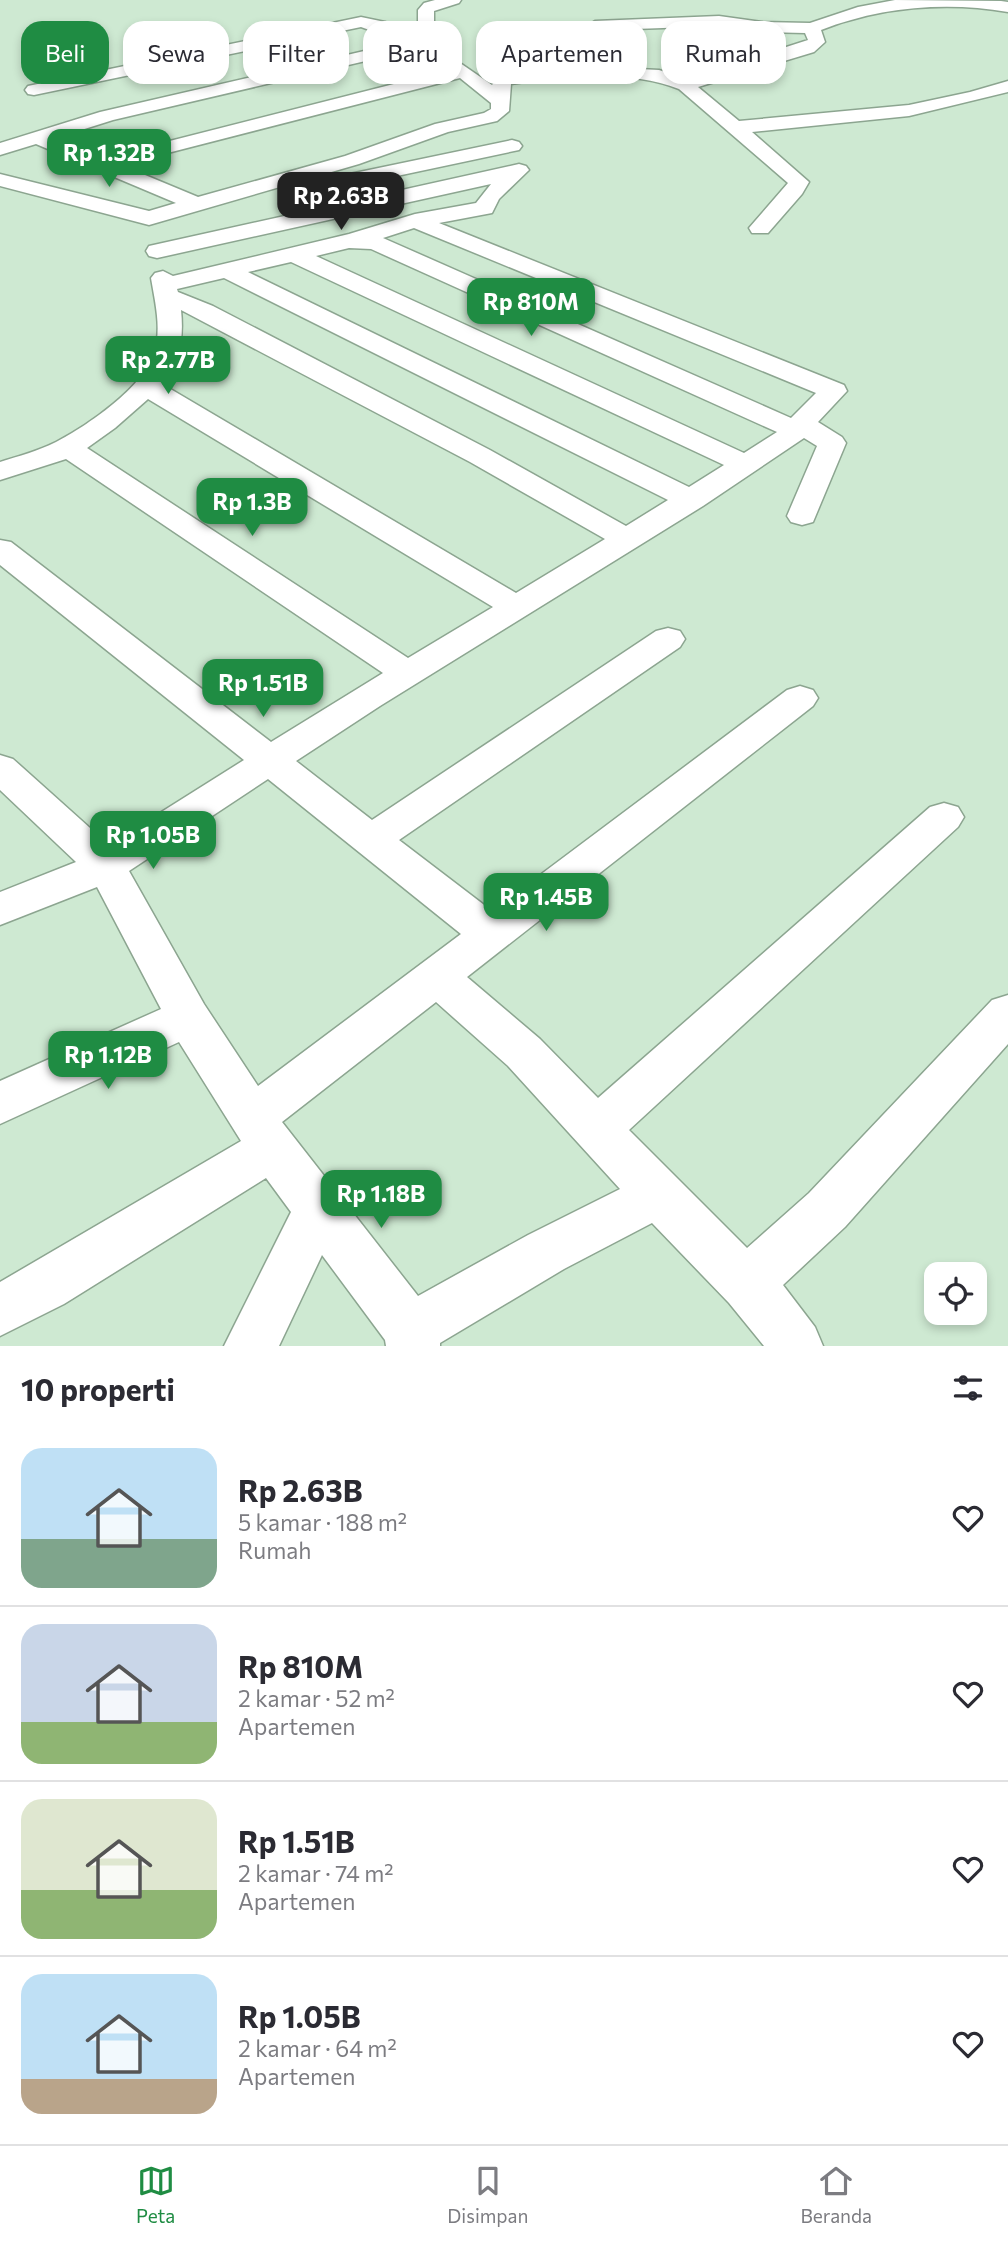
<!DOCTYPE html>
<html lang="id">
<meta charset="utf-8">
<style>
body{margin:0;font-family:Commissioner,sans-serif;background:#f7f7f7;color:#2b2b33;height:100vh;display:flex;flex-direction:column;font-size:26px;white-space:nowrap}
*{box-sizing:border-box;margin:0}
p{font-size:23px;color:#7c7c81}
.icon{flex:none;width:38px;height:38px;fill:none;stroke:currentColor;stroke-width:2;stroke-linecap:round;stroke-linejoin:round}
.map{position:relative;height:1346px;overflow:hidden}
.drawer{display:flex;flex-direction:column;background:#fff;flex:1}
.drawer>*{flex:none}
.top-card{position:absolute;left:21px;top:21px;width:966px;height:63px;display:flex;gap:14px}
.tools{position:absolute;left:924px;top:1262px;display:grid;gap:14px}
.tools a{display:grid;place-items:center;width:63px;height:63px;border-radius:14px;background:#fff;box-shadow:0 4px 10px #0003;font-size:35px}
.price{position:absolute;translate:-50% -60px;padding:0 16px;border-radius:14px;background:#1f8c43;color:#fff;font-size:23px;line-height:46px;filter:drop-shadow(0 2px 4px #0008)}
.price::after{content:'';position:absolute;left:50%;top:42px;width:21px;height:16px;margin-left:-10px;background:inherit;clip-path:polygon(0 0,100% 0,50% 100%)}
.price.on{background:#222;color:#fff}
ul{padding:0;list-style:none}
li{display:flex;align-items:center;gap:21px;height:175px;padding:0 21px}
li+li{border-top:2px solid #e1e1e2}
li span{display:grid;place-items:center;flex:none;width:196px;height:140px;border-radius:21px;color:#555}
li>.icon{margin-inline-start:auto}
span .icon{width:84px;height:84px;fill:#fffc;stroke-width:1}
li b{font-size:30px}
h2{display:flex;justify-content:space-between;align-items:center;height:84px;padding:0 21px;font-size:30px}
.tag{padding:0 24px;border-radius:21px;background:#fff;box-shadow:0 4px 10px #0003;font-size:24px;line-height:63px}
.tag.on{background:#1f8c43;color:#fff}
.dock{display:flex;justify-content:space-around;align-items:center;height:98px;border-top:2px solid #e1e1e2;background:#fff;font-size:19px;color:#7c7c81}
.dock a{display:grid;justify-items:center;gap:4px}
.dock .on{color:#1f8c43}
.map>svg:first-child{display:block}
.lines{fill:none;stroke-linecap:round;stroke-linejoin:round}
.minor-casing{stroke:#8ca590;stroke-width:3}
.minor{fill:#fff;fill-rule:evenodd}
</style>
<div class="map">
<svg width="1008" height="1346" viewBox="0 0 1008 1346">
<rect width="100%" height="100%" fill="#cee9d2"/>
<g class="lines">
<defs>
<g id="minor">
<path d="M435,0H461L459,3L434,11V39L431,43L492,85L499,76C533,68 572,70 594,37L585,27L595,21L719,16L762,22L810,23L858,7L895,0L1001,1L1008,2V12C946,1 879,7 821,30L825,42L814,52L698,87L739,121L909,105L970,92L1008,81V92L909,116L752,132L809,182L802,194L768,233H752L749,228L788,183L679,89C629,69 563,76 511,84L509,111L497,121L448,132L359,164L149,225L0,186V174L149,211L176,203L36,144L0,155V143L100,112L403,42L361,27L34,95L28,94L25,90L28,86L361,17L385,22L418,36V10L424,3ZM719,26L762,32L805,33L808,40L686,79L659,70L580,66L601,52L611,36L607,30ZM417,49L449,70L103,158L56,138L113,120ZM460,78L491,103V109L484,113L435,124L345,156L198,197L121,165Z"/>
<polygon points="512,140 519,142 522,146 519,150 345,187 338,185 335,181 338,177 345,175"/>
<path d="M519,164L526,166L529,170L499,199L492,213L439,223L844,385L847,391L818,422L842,437L846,443L813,522L802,525L791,522L787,516L817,446L804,438L703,506L380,706L296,761L372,820L656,631L668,628L680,631L685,639L680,647L399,840L492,911L787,690L800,686L813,690L818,698L813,706L467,977L540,1039L598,1098L930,807L944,803L958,807L964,817L958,827L629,1130L747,1248L809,1193L992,1000L1008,995V1044L845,1227L783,1285L815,1327L823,1346H764L729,1303L652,1223L564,1269L440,1343V1346H386L385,1340L322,1255L279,1346H224L291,1212L266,1178L64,1304L0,1336V1282L241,1141L179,1042L0,1124V1081L161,1009L97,887L0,925V892L76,862L0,790V755L13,759L109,845L244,760L0,565V540L11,542L271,742L383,673L66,459L0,480V462C19,456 38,451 56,442C87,426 144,387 154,353C162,329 155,302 151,278L155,273L163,271L173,276L349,234L415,214L476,203L491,184L157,258L149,256L146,251L149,246ZM414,228L816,393L791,418L383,238ZM349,248L371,249L777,432L744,453L316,256ZM291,262L724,465L689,487L248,272ZM224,278L668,500L626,526L490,450L213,306L178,292L177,289ZM181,310L470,462L605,539L516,593L162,384C180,361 184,339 181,310ZM148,399L493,607L408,658L87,448L115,428ZM268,779L461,934L258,1086L204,1004L129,871ZM436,1002L508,1066L620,1189L528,1235L418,1296L282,1122Z"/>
</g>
</defs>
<use href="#minor" class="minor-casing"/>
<use href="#minor" class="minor"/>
</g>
</svg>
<div class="tools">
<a><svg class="icon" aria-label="locate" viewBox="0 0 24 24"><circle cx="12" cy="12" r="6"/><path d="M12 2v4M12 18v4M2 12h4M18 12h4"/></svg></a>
</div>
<b class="price" style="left:109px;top:189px">Rp 1.32B</b>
<b class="price on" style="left:341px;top:232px">Rp 2.63B</b>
<b class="price" style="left:531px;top:338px">Rp 810M</b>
<b class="price" style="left:168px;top:396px">Rp 2.77B</b>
<b class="price" style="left:252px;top:538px">Rp 1.3B</b>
<b class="price" style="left:263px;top:719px">Rp 1.51B</b>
<b class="price" style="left:153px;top:871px">Rp 1.05B</b>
<b class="price" style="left:546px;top:933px">Rp 1.45B</b>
<b class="price" style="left:108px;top:1091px">Rp 1.12B</b>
<b class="price" style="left:381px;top:1230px">Rp 1.18B</b>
<div class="top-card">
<a class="tag on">Beli</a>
<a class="tag">Sewa</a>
<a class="tag">Filter</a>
<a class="tag">Baru</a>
<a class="tag">Apartemen</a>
<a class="tag">Rumah</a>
</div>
</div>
<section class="drawer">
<h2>10 properti<svg class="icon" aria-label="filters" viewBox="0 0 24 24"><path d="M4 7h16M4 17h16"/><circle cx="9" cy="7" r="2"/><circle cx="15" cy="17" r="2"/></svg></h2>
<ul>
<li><span style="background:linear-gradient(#bfe0f5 65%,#7fa58c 0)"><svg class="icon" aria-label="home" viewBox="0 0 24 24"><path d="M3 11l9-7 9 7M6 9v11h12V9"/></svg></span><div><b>Rp 2.63B</b><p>5 kamar · 188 m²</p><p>Rumah</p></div><svg class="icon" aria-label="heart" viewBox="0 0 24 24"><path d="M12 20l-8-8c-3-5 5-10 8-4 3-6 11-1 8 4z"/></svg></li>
<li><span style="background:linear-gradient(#c9d6e8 70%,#8fb573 0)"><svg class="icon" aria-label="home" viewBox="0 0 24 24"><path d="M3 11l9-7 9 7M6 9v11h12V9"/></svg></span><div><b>Rp 810M</b><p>2 kamar · 52 m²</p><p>Apartemen</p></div><svg class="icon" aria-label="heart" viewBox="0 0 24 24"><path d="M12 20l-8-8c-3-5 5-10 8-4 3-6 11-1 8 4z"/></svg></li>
<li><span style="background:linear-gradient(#dfe7d0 65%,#8fb573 0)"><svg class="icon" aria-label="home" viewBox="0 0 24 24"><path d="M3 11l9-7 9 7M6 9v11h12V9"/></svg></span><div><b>Rp 1.51B</b><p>2 kamar · 74 m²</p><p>Apartemen</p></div><svg class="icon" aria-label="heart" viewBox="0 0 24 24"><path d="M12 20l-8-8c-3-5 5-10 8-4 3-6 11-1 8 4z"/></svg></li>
<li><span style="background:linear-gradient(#bfe0f5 75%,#b9a48a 0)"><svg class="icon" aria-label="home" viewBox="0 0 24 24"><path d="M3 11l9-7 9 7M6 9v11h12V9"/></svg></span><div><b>Rp 1.05B</b><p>2 kamar · 64 m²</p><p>Apartemen</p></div><svg class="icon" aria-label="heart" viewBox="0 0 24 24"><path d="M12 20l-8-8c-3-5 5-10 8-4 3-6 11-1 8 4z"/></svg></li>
</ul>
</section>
<nav class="dock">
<a class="on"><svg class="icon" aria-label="map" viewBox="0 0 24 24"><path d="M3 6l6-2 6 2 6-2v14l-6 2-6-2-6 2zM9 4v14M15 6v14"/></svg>Peta</a>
<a><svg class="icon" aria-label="saved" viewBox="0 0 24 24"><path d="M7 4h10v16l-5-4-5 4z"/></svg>Disimpan</a>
<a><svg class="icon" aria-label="home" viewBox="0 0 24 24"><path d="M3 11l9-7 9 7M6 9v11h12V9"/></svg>Beranda</a>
</nav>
